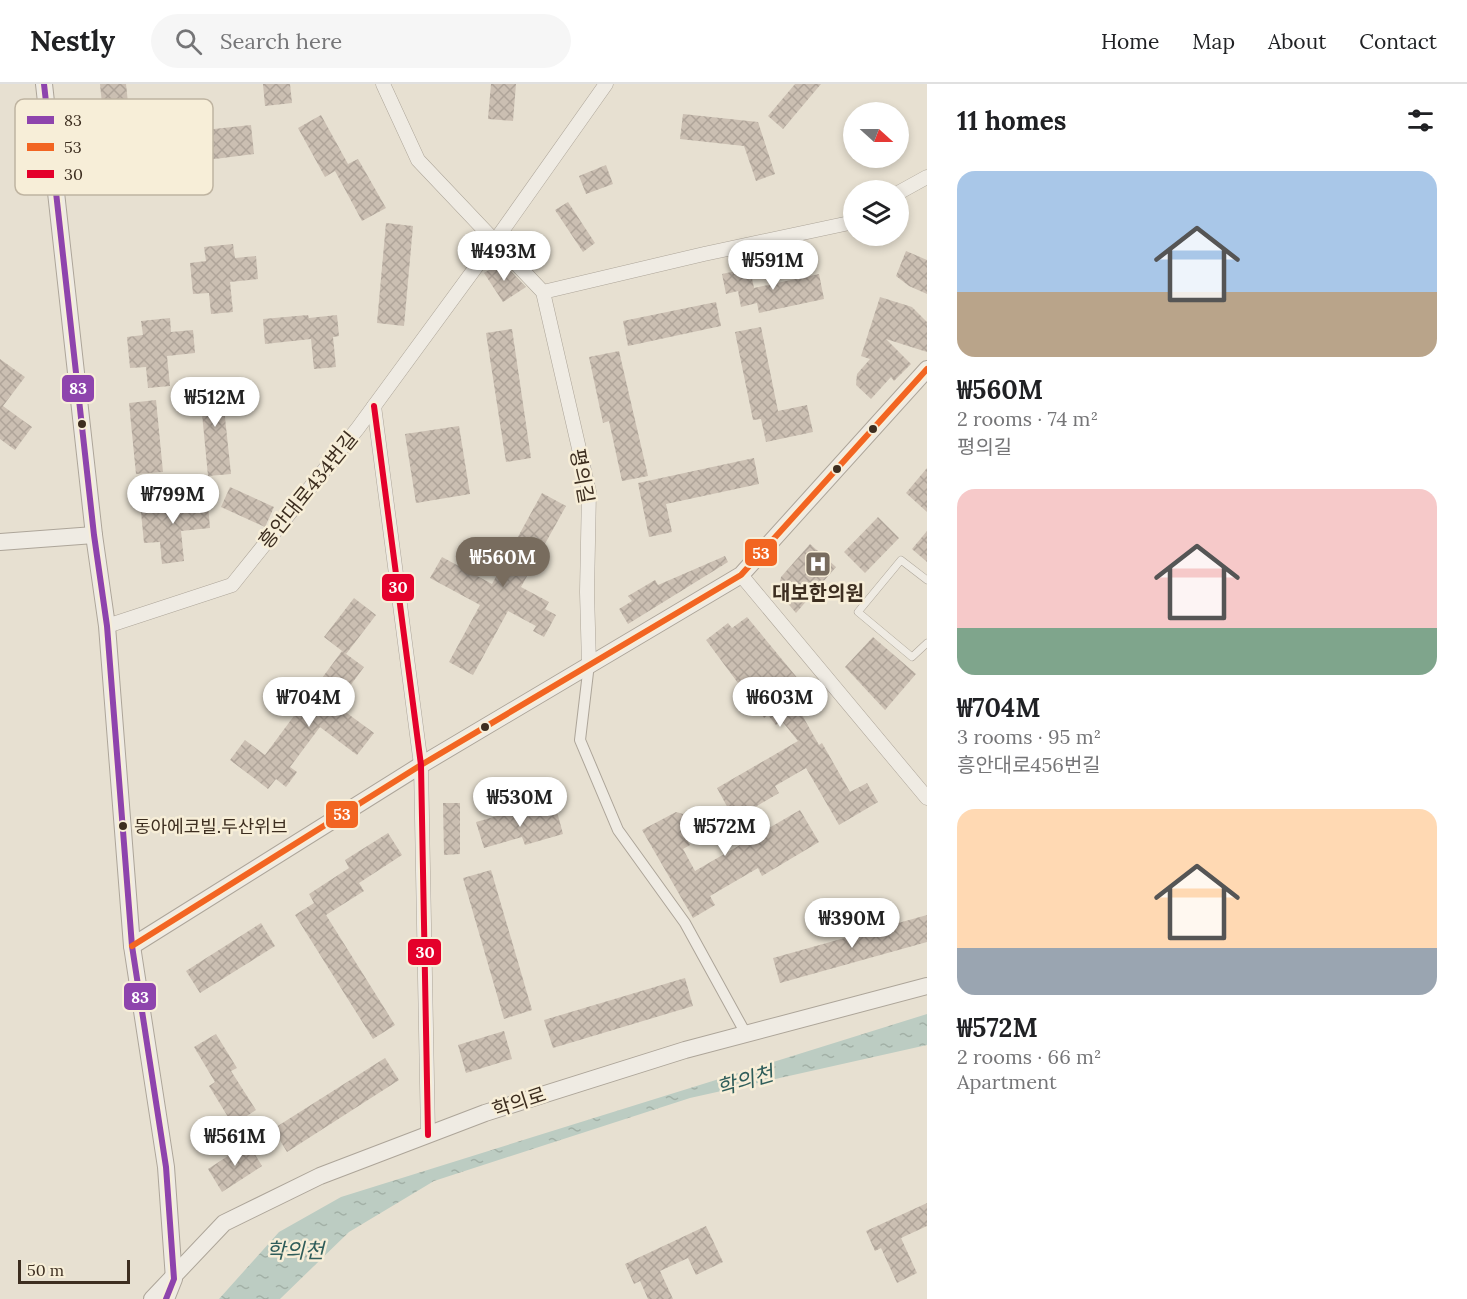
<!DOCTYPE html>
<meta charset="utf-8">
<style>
body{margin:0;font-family:Lora,"Noto Sans KR",serif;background:#f6f6f6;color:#202124;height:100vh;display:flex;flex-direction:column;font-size:22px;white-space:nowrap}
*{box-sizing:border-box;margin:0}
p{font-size:20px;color:#757577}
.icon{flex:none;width:33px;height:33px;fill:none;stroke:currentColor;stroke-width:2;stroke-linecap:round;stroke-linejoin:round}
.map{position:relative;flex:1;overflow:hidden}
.drawer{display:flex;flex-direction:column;background:#fff;width:540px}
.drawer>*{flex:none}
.needle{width:39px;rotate:111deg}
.controls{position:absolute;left:843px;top:18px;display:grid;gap:12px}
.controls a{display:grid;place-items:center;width:66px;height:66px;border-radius:50%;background:#fff;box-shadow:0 3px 9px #0003;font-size:30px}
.scale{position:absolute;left:18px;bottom:15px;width:112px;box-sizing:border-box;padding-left:6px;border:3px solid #3d2e20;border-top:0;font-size:16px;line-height:21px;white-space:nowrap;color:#3d2e20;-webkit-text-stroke:4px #f7eed8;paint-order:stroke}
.price{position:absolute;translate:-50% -51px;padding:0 14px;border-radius:21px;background:#fff;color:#222;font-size:20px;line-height:39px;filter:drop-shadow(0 2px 3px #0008)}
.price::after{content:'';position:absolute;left:50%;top:36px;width:18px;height:14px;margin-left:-9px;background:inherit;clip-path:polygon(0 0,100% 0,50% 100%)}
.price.current{background:#786c5e;color:#fff}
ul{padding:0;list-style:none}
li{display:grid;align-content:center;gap:12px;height:318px;padding:0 30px}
li span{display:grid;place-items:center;height:186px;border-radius:18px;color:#555}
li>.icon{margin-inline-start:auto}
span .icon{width:108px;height:108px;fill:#fffc;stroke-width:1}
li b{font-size:26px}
h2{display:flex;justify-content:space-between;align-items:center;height:72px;padding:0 30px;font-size:26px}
header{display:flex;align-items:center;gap:36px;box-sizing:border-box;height:84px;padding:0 30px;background:#fff;border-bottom:2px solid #e0e0e0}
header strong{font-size:28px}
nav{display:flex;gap:33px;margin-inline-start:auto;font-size:21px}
.search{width:420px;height:54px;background:#f6f6f6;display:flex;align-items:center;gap:15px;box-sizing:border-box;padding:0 21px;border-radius:33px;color:#757577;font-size:22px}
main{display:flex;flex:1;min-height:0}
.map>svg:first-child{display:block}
.water{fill:url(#water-ripples)}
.building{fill:url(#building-cross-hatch)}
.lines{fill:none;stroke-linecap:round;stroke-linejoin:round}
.service-casing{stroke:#ada599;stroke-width:8}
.pedestrian-casing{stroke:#ada599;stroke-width:12}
.minor-casing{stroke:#ada599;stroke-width:15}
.tertiary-casing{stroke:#ada599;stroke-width:18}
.service{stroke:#efebe3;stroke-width:7}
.pedestrian{stroke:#efebe3;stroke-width:10}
.minor{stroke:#efebe3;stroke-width:14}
.tertiary{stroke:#efebe3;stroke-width:16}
.bus-1-casing{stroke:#f7eed8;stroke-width:10}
.bus-2-casing{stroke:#f7eed8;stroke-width:10}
.bus-3-casing{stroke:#f7eed8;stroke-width:10}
.bus-1{stroke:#8e44ad;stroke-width:6}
.bus-2{stroke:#f26522;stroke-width:6}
.bus-3{stroke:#e4002b;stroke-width:6}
.bus-dot{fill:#3d2e20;stroke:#f7eed8;stroke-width:2}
.labels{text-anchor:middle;stroke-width:5;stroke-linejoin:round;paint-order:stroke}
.bus-label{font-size:18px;fill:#3d2e20;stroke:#f7eed8;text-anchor:start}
.street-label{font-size:20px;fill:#3d2e20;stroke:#f7eed8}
.poi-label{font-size:20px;font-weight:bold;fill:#3d2e20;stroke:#f7eed8}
.water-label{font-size:21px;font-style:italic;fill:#2f5d5a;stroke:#f7eed8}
.key{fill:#f7eed8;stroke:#bfb4a1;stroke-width:1.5}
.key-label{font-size:16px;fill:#3d2e20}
.line-badge{stroke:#f7eed8;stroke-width:2}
.badge-label{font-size:16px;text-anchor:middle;font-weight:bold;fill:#fff}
</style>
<header>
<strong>Nestly</strong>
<div class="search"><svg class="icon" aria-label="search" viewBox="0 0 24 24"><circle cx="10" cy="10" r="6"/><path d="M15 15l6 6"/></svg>Search here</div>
<nav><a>Home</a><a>Map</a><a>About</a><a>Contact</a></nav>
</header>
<main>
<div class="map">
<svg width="927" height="1215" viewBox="0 0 927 1215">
<defs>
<pattern id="water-ripples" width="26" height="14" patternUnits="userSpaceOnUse" patternTransform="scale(1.5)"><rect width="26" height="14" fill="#bcccc2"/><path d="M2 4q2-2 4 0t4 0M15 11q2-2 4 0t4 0" fill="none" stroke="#a2b0a6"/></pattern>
<pattern id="building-cross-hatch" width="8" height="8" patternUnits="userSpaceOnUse" patternTransform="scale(1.5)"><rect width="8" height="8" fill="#cbbfb2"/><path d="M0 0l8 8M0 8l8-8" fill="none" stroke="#afa499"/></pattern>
</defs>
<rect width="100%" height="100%" fill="#e7e0d1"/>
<polygon class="water" points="927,930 927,961 690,1014 434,1097 349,1148 280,1215 219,1215 279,1148 341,1113"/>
<g class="building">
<polygon points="100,0 126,0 131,47 105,50"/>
<polygon points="263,0 290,0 292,19 265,22"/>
<polygon points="491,0 516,0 513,37 488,35"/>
<polygon points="795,0 821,0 783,45 768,32"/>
<polygon points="683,30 758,38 775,90 756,97 744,62 680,55"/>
<polygon points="321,31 348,80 358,75 386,124 362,137 335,87 325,93 298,44"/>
<polygon points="251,41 254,70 144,84 142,56 195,51 195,47"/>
<polygon points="606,81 613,100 586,110 579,92"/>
<polygon points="568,118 595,159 583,168 555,126"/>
<polygon points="386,139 413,142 404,242 377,239"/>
<polygon points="233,160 235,174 256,172 258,195 230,198 233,228 211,230 209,209 193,210 190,179 206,177 204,163"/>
<polygon points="906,167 927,176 927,210 909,202 896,192"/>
<polygon points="502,178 526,203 503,218 484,189"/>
<polygon points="750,184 754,204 819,190 824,215 759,229 757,219 741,223 738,207 726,210 722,190"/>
<polygon points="880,213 912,223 927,238 927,268 886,255 911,280 894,297 891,293 871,315 856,301 857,290 870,275 861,272"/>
<polygon points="716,218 721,242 628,262 623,237"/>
<polygon points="308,231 309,234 337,231 339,252 333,253 336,283 314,285 311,255 265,260 263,235"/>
<polygon points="170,234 171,248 193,246 195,269 167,272 170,302 148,304 146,283 130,284 127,253 143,251 141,237"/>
<polygon points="761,243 778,327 807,321 813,348 766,358 761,335 753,336 735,248"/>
<polygon points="512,245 531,374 506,378 486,249"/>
<polygon points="619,267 648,392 622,397 609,337 603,339 589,273"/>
<polygon points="0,275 25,293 3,322 32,343 15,366 0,355"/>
<polygon points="221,296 231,390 208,392 199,298"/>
<polygon points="156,316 163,388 136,390 129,319"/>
<polygon points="459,342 470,410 416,419 405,350"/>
<polygon points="754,374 759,400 666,420 672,448 649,453 638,399"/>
<polygon points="927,384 927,428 906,409"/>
<polygon points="230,403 274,423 265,443 221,423"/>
<polygon points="184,409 186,423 208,421 210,444 181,447 184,477 162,480 160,458 144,459 141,428 157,426 156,412"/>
<polygon points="542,409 566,422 521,503 549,518 545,525 556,531 544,553 533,547 536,542 508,527 473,591 449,578 480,521 430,494 442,473 492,500"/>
<polygon points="878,433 899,454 865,489 844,468"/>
<polygon points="927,447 927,478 912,465"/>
<polygon points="810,460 836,483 796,529 778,508 781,493"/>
<polygon points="725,472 728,478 628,540 619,525 632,517 628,512 655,496 658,501"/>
<polygon points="354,514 376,531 346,570 324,553"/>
<polygon points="747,533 804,602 799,606 812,623 802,631 819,661 822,659 850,708 867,699 878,718 839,741 806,684 775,702 779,709 740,732 736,725 730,728 717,704 798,657 781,636 776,641 768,631 764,634 706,556 728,539 732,544"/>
<polygon points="873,553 916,590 885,626 845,583"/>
<polygon points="342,567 364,583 336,621 374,649 357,671 320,643 290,683 297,688 286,703 276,695 268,705 230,676 245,656 265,671"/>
<polygon points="443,719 460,719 460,770 444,771"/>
<polygon points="556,724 563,750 525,761 522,753 484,764 476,738 515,727 517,736"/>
<polygon points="800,726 819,758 762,792 758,784 710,812 715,821 693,834 642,746 676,728 683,730 685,739 680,745 690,761 683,765 695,787"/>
<polygon points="388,749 402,771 359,799 364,807 326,831 395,941 373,955 295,831 314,819 309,810 349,784 345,776"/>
<polygon points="491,786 532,926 504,935 463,794"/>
<polygon points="927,831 927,858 780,899 773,874"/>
<polygon points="261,839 275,862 200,909 186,887"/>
<polygon points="685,894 693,922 553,964 544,936"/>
<polygon points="504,947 512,975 466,989 458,961"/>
<polygon points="216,950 237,984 231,987 256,1026 233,1041 209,1002 215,998 194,963"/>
<polygon points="385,974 399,996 287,1068 273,1045"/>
<polygon points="248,1059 262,1082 222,1108 208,1085"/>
<polygon points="927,1119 927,1142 901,1154 917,1189 897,1199 881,1164 875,1167 866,1147"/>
<polygon points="706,1142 723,1178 696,1191 688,1174 660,1187 673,1215 648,1215 640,1197 634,1200 625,1180"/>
</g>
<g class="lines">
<defs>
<polyline id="service" points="927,496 901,476 858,528 912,573 927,559"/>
<polyline id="pedestrian" points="589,580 580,656 618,746 685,839 746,950"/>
<g id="minor">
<polyline points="383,0 418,76 543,208 589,408 587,508 589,580"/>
<polyline points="898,109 927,93"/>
<polyline points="543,208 704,170 854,138"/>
<polyline points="374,322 421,681 428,1051"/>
<polyline points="741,491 927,714"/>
<polyline points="107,542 232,501 358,344 495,157 606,0"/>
</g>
<g id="tertiary">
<polyline points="44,0 94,451 107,542 132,862 166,1083 174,1195 166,1215"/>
<polyline points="0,458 94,451"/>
<polyline points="132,862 421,681 741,491 927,285"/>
<polyline points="152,1215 224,1139 320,1092 485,1029 685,966 927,902"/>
</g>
</defs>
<use href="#service" class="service-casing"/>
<use href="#pedestrian" class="pedestrian-casing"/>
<use href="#minor" class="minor-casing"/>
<use href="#tertiary" class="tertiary-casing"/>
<use href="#service" class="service"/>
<use href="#pedestrian" class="pedestrian"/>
<use href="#minor" class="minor"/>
<use href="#tertiary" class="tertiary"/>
<defs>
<polyline id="bus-1" points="44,0 94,451 107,542 132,862 166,1083 174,1195 166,1215"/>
<polyline id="bus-2" points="132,862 421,681 741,491 927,285"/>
<polyline id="bus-3" points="374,322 421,681 428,1051"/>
</defs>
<use href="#bus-1" class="bus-1-casing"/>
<use href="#bus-2" class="bus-2-casing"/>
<use href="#bus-3" class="bus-3-casing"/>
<use href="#bus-1" class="bus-1"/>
<use href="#bus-2" class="bus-2"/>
<use href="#bus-3" class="bus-3"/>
</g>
<defs>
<symbol id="hospital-square" viewBox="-11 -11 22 22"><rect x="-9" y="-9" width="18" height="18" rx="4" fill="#786c5e" stroke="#f7eed8"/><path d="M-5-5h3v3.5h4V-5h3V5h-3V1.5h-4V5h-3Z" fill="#fff"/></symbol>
</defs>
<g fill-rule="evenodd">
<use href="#hospital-square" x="803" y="465" width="30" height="30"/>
</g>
<g class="bus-dot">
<circle cx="82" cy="340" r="5"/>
<circle cx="873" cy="345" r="5"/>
<circle cx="837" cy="385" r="5"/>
<circle cx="485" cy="643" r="5"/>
<circle cx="123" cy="742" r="5"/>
</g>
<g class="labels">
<g class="bus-label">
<text x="134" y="749">동아에코빌.두산위브</text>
</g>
<g class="street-label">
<text transform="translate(582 392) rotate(80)" y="7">평의길</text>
<text transform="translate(308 406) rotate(-51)" y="7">흥안대로434번길</text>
<text transform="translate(519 1018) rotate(-18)" y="7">학의로</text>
</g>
<g class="poi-label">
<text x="818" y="516">대보한의원</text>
</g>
<g class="water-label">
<text transform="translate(745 997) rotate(-16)" y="7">학의천</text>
<text x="295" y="1174">학의천</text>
</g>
</g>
<rect x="15" y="15" width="198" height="96" rx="9" class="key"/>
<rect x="27" y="32" width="27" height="8" fill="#8e44ad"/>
<rect x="27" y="59" width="27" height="8" fill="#f26522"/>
<rect x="27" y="86" width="27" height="8" fill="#e4002b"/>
<g class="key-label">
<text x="64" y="42">83</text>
<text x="64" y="69">53</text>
<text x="64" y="96">30</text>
</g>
<g class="line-badge">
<rect x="61" y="290" width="34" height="29" rx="6" fill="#8e44ad"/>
<rect x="744" y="454" width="34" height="29" rx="6" fill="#f26522"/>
<rect x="381" y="489" width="34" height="29" rx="6" fill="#e4002b"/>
<rect x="325" y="716" width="34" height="29" rx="6" fill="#f26522"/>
<rect x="407" y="854" width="35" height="28" rx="6" fill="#e4002b"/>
<rect x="123" y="898" width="34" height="29" rx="6" fill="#8e44ad"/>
</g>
<g class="badge-label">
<text x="78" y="310">83</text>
<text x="761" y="475">53</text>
<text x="398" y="509">30</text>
<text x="342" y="736">53</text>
<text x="425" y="874">30</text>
<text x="140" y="919">83</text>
</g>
</svg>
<div class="controls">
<a><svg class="needle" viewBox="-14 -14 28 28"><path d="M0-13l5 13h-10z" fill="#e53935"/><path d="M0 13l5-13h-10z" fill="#757577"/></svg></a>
<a><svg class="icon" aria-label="layers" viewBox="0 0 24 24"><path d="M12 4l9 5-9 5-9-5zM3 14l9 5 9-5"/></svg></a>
</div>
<div class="scale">50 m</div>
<b class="price" style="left:504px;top:198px">₩493M</b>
<b class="price" style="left:773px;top:207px">₩591M</b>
<b class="price" style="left:215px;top:344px">₩512M</b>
<b class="price" style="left:173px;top:441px">₩799M</b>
<b class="price current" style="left:503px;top:504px">₩560M</b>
<b class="price" style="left:309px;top:644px">₩704M</b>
<b class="price" style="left:780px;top:644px">₩603M</b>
<b class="price" style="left:520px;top:744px">₩530M</b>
<b class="price" style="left:725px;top:773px">₩572M</b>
<b class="price" style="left:852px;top:865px">₩390M</b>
<b class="price" style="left:235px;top:1083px">₩561M</b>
</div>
<section class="drawer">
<h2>11 homes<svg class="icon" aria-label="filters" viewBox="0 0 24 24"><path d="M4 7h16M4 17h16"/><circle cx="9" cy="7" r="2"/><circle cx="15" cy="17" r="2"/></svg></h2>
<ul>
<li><span style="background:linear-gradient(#a9c7e8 65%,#b9a48a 0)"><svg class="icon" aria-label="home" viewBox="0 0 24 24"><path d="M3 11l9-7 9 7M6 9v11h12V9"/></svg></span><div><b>₩560M</b><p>2 rooms · 74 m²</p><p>평의길</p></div></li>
<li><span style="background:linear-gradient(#f6c9c9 75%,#7fa58c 0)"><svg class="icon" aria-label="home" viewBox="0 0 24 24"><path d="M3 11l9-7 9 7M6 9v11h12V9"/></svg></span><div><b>₩704M</b><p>3 rooms · 95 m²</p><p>흥안대로456번길</p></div></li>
<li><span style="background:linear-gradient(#ffd9b3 75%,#9aa5b1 0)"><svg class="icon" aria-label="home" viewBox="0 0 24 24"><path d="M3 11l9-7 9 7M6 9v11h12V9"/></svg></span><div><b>₩572M</b><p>2 rooms · 66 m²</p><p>Apartment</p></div></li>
</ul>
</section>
</main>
